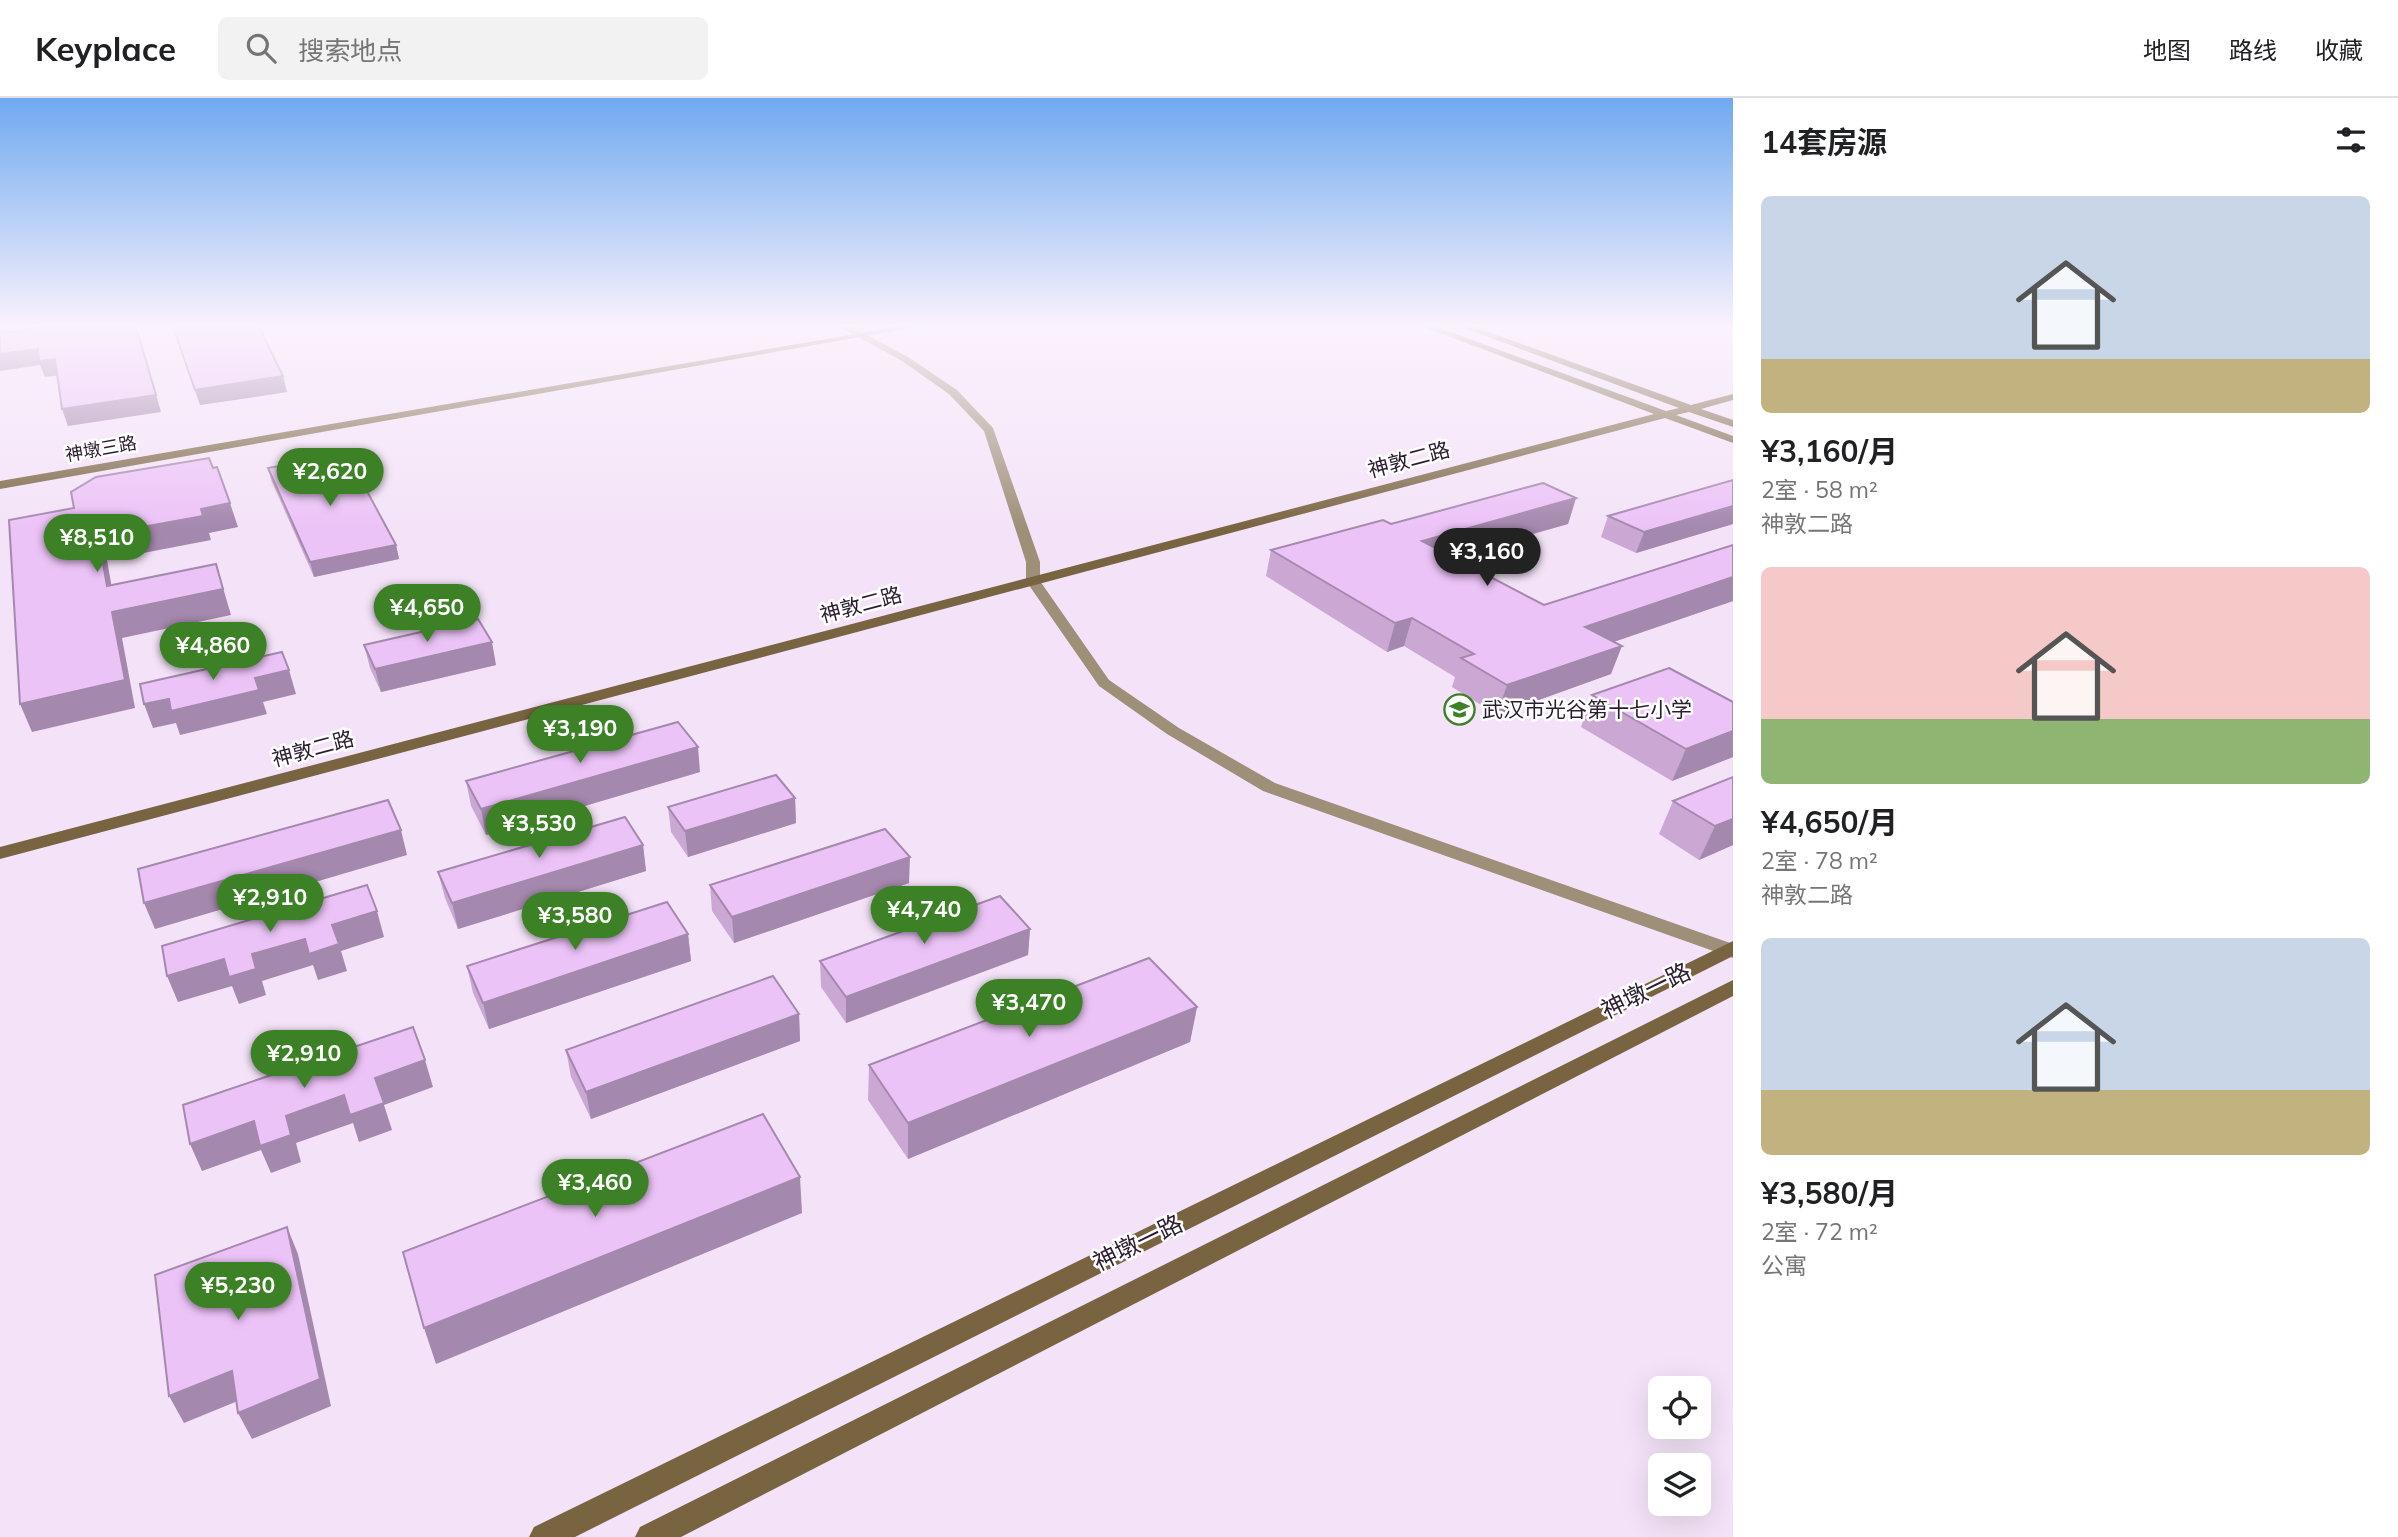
<!DOCTYPE html>
<html lang="zh">
<meta charset="utf-8">
<style>
body{margin:0;font-family:Mulish,"Noto Sans SC",sans-serif;background:#f2f2f2;color:#202124;height:100vh;display:flex;flex-direction:column;font-size:26px;white-space:nowrap}
*{box-sizing:border-box;margin:0}
p{font-size:23px;color:#757577}
.icon{flex:none;width:38px;height:38px;fill:none;stroke:currentColor;stroke-width:2;stroke-linecap:round;stroke-linejoin:round}
.map{position:relative;flex:1;overflow:hidden}
.details{display:flex;flex-direction:column;background:#fff;width:665px}
.details>*{flex:none}
.tools{position:absolute;left:1648px;top:1278px;display:grid;gap:14px}
.tools a{display:grid;place-items:center;width:63px;height:63px;border-radius:10px;background:#fff;box-shadow:0 7px 28px #0002;font-size:35px}
.price{position:absolute;translate:-50% -60px;padding:0 16px;border-radius:24px;background:#3c8125;color:#fff;font-size:23px;line-height:46px;filter:drop-shadow(0 2px 4px #0008)}
.price::after{content:'';position:absolute;left:50%;top:42px;width:21px;height:16px;margin-left:-10px;background:inherit;clip-path:polygon(0 0,100% 0,50% 100%)}
.price.current{background:#222;color:#fff}
ul{padding:0;list-style:none}
li{display:grid;align-content:center;gap:14px;height:371px;padding:0 28px}
li span{display:grid;place-items:center;height:217px;border-radius:10px;color:#555}
li>.icon{margin-inline-start:auto}
span .icon{width:126px;height:126px;fill:#fffc;stroke-width:1}
li b{font-size:30px}
h2{display:flex;justify-content:space-between;align-items:center;height:84px;padding:0 28px;font-size:30px}
header{display:flex;align-items:center;gap:42px;box-sizing:border-box;height:98px;padding:0 35px;background:#fff;border-bottom:2px solid #e0e0e0}
header strong{font-size:33px}
nav{display:flex;gap:38px;margin-inline-start:auto;font-size:24px}
.search{width:490px;height:63px;background:#f2f2f2;display:flex;align-items:center;gap:18px;box-sizing:border-box;padding:0 24px;border-radius:10px;color:#757577;font-size:26px}
main{display:flex;flex:1;min-height:0}
.map>svg:first-child{display:block}
.lines{fill:none;stroke-linecap:round;stroke-linejoin:round}
.street{fill:#9e8f78;fill-rule:evenodd}
.secondary{fill:#796441;fill-rule:evenodd}
.wall{fill:#cba8d4}
.shaded-wall{fill:#a588ad}
.building{fill:#ecc3f7;stroke:#a588ad;stroke-width:2}
.labels{text-anchor:middle;stroke-width:5;stroke-linejoin:round;paint-order:stroke}
.far-street-label{font-size:18px;fill:#2c1d30;stroke:#fff}
.street-label{font-size:21px;fill:#2c1d30;stroke:#fff}
.poi-label{font-size:21px;fill:#2c1d30;stroke:#fff;text-anchor:start}
.near-street-label{font-size:24px;fill:#2c1d30;stroke:#fff}
</style>
<header>
<strong>Keyplace</strong>
<div class="search"><svg class="icon" aria-label="search" viewBox="0 0 24 24"><circle cx="10" cy="10" r="6"/><path d="M15 15l6 6"/></svg>搜索地点</div>
<nav><a>地图</a><a>路线</a><a>收藏</a></nav>
</header>
<main>
<div class="map">
<svg width="1733" height="1439" viewBox="0 0 1733 1439">
<rect width="100%" height="100%" fill="#f4e3f8"/>
<g class="lines">
<polygon class="street" points="840,229 852,229 908,259 957,292 993,330 1040,464 1040,483 1109,582 1179,630 1275,685 1733,846 1733,860 1263,693 1167,636 1099,588 1026,483 1026,464 984,333 949,296 902,263"/>
<g class="secondary">
<polygon points="896,229 916,229 0,391 0,383"/>
<polygon points="1424,229 1437,229 1666,313 1679,310 1462,229 1475,229 1691,307 1733,296 1733,302 1701,311 1733,322 1733,329 1689,314 1676,317 1733,338 1733,345 1665,320 0,761 0,749 1654,316"/>
<polygon points="1733,843 1733,858 575,1439 529,1439 534,1429"/>
<polygon points="1733,882 1733,898 681,1439 635,1439 640,1429"/>
</g>
</g>
<g class="wall">
<polygon points="173,229 259,229 287,294 200,307"/>
<polygon points="268,370 396,447 399,461 314,479 272,384"/>
<polygon points="1733,382 1733,426 1636,455 1601,439 1608,418"/>
<polygon points="1576,400 1568,426 1453,459 1544,507 1733,447 1733,503 1614,544 1611,576 1497,617 1452,589 1455,579 1404,548 1387,554 1266,478 1271,452"/>
<polygon points="364,547 496,567 381,594 370,570"/>
<polygon points="1592,597 1733,604 1733,659 1672,683 1581,629"/>
<polygon points="700,674 486,737 471,708 466,683"/>
<polygon points="1733,679 1733,747 1699,762 1659,736 1673,703"/>
<polygon points="795,700 796,725 688,759 671,734 668,709"/>
<polygon points="643,747 646,773 458,831 445,800 438,774"/>
<polygon points="909,785 734,845 712,813 710,787"/>
<polygon points="1030,831 1028,857 846,925 821,889 820,863"/>
<polygon points="688,836 691,863 489,931 473,895 467,868"/>
<polygon points="1197,909 1190,944 908,1061 868,1002 869,967"/>
<polygon points="799,916 800,943 591,1021 571,979 566,952"/>
</g>
<g class="shaded-wall">
<polygon points="137,229 161,314 68,328 62,311"/>
<polygon points="38,251 55,261 61,277 45,279 40,267 0,273 0,256"/>
<polygon points="283,278 287,294 200,307 195,292"/>
<polygon points="1576,400 1568,426 1415,469 1422,443"/>
<polygon points="230,405 238,429 209,435 211,442 107,462 116,513 216,466 231,517 122,540 135,610 32,634 20,606 107,488 98,437 201,411"/>
<polygon points="1733,408 1733,426 1636,455 1644,434"/>
<polygon points="396,447 399,461 314,479 310,464"/>
<polygon points="1733,479 1733,503 1575,557 1585,529"/>
<polygon points="1412,520 1404,548 1387,554 1395,525"/>
<polygon points="492,544 496,567 381,594 375,571"/>
<polygon points="1622,548 1611,576 1497,617 1507,587"/>
<polygon points="289,572 296,596 263,604 267,616 180,637 176,625 153,630 144,606"/>
<polygon points="1733,633 1733,659 1672,683 1686,651"/>
<polygon points="698,649 700,674 486,737 481,711"/>
<polygon points="795,700 796,725 688,759 685,733"/>
<polygon points="1733,721 1733,747 1699,762 1715,728"/>
<polygon points="401,732 407,757 155,831 144,805"/>
<polygon points="643,747 646,773 458,831 452,805"/>
<polygon points="910,759 909,785 734,845 732,819"/>
<polygon points="377,813 384,839 341,853 347,873 318,882 313,867 262,883 266,897 239,906 232,888 178,904 167,878 224,861 252,856 332,827"/>
<polygon points="1030,831 1028,857 846,925 846,899"/>
<polygon points="688,836 691,863 489,931 483,905"/>
<polygon points="1197,909 1190,944 908,1061 908,1025"/>
<polygon points="799,916 800,943 591,1021 586,994"/>
<polygon points="425,962 433,989 384,1007 392,1032 359,1044 353,1025 296,1045 301,1064 271,1075 261,1052 202,1073 190,1046 254,1023 286,1018 375,980"/>
<polygon points="800,1079 802,1115 436,1266 424,1230"/>
<polygon points="287,1129 298,1156 331,1308 252,1341 238,1315"/>
<polygon points="232,1273 245,1300 184,1325 169,1298"/>
</g>
<g class="building">
<polygon points="47,229 136,229 156,297 62,311 55,261 39,263 38,251 0,256 0,235"/>
<polygon points="173,229 259,229 283,278 195,292"/>
<polygon points="347,356 396,447 310,464 268,370"/>
<polygon points="209,360 213,370 217,369 230,405 201,411 203,418 98,437 107,488 216,466 223,491 112,514 125,582 20,606 9,422 74,410 71,394 96,379"/>
<polygon points="1733,382 1733,408 1644,434 1608,418"/>
<polygon points="1543,385 1576,400 1422,443 1544,507 1733,447 1733,479 1585,529 1622,548 1507,587 1461,560 1474,556 1412,520 1395,525 1271,452 1383,422 1391,426"/>
<polygon points="478,521 492,544 375,571 364,547"/>
<polygon points="282,554 289,572 255,580 259,592 171,613 169,601 144,606 140,586"/>
<polygon points="1669,570 1733,604 1733,633 1686,651 1592,597"/>
<polygon points="678,624 698,649 481,711 466,683"/>
<polygon points="776,677 795,700 685,733 668,709"/>
<polygon points="1733,679 1733,721 1715,728 1673,703"/>
<polygon points="388,702 401,732 144,805 138,771"/>
<polygon points="625,719 643,747 452,805 438,774"/>
<polygon points="885,731 910,759 732,819 710,787"/>
<polygon points="367,787 377,813 332,827 339,846 309,856 305,841 252,856 256,871 229,879 224,861 167,878 162,848"/>
<polygon points="1000,798 1030,831 846,899 820,863"/>
<polygon points="667,804 688,836 483,905 467,868"/>
<polygon points="1149,860 1197,909 908,1025 869,967"/>
<polygon points="773,878 799,916 586,994 566,952"/>
<polygon points="413,929 425,962 375,980 384,1005 350,1017 344,997 286,1018 291,1037 260,1048 254,1023 190,1046 183,1007"/>
<polygon points="763,1016 800,1079 424,1230 403,1154"/>
<polygon points="287,1129 320,1281 238,1315 232,1273 169,1298 155,1177"/>
</g>
<linearGradient id="sky" x2="0" y2="1"><stop stop-color="#6fa9f0"/><stop offset="0.53" stop-color="#faf2fc"/><stop offset="1" stop-color="#faf2fc" stop-opacity="0"/></linearGradient>
<rect width="1733" height="430" fill="url(#sky)"/>
<defs>
<symbol id="school-ring" viewBox="-11 -11 22 22"><circle r="9.5" fill="#fff" stroke="#3c8125" stroke-width="1.5"/><path d="M0-5L7-2L0 1L-7-2ZM-4 1L0 2.5L4 1V4Q0 6-4 4Z" fill="#3c8125"/></symbol>
</defs>
<g fill-rule="evenodd">
<use href="#school-ring" x="1442" y="594" width="35" height="35"/>
</g>
<g class="labels">
<g class="far-street-label">
<text transform="translate(101 351) rotate(-10)" y="6">神墩三路</text>
</g>
<g class="street-label">
<text transform="translate(1409 362) rotate(-15)" y="7">神敦二路</text>
<text transform="translate(861 507) rotate(-15)" y="7">神敦二路</text>
<text transform="translate(313 651) rotate(-15)" y="7">神敦二路</text>
</g>
<g class="poi-label">
<text x="1482" y="619">武汉市光谷第十七小学</text>
</g>
<g class="near-street-label">
<text transform="translate(1646 893) rotate(-26)" y="8">神墩一路</text>
<text transform="translate(1138 1145) rotate(-26)" y="8">神墩一路</text>
</g>
</g>
</svg>
<div class="tools">
<a><svg class="icon" aria-label="locate" viewBox="0 0 24 24"><circle cx="12" cy="12" r="6"/><path d="M12 2v4M12 18v4M2 12h4M18 12h4"/></svg></a>
<a><svg class="icon" aria-label="layers" viewBox="0 0 24 24"><path d="M12 4l9 5-9 5-9-5zM3 14l9 5 9-5"/></svg></a>
</div>
<b class="price" style="left:330px;top:410px">¥2,620</b>
<b class="price" style="left:97px;top:476px">¥8,510</b>
<b class="price current" style="left:1487px;top:490px">¥3,160</b>
<b class="price" style="left:427px;top:546px">¥4,650</b>
<b class="price" style="left:213px;top:584px">¥4,860</b>
<b class="price" style="left:580px;top:667px">¥3,190</b>
<b class="price" style="left:539px;top:762px">¥3,530</b>
<b class="price" style="left:270px;top:836px">¥2,910</b>
<b class="price" style="left:924px;top:848px">¥4,740</b>
<b class="price" style="left:575px;top:854px">¥3,580</b>
<b class="price" style="left:1029px;top:941px">¥3,470</b>
<b class="price" style="left:304px;top:992px">¥2,910</b>
<b class="price" style="left:595px;top:1121px">¥3,460</b>
<b class="price" style="left:238px;top:1224px">¥5,230</b>
</div>
<section class="details">
<h2>14套房源<svg class="icon" aria-label="filters" viewBox="0 0 24 24"><path d="M4 7h16M4 17h16"/><circle cx="9" cy="7" r="2"/><circle cx="15" cy="17" r="2"/></svg></h2>
<ul>
<li><span style="background:linear-gradient(#c9d6e8 75%,#c2b280 0)"><svg class="icon" aria-label="home" viewBox="0 0 24 24"><path d="M3 11l9-7 9 7M6 9v11h12V9"/></svg></span><div><b>¥3,160/月</b><p>2室 · 58 m²</p><p>神敦二路</p></div></li>
<li><span style="background:linear-gradient(#f6c9c9 70%,#8fb573 0)"><svg class="icon" aria-label="home" viewBox="0 0 24 24"><path d="M3 11l9-7 9 7M6 9v11h12V9"/></svg></span><div><b>¥4,650/月</b><p>2室 · 78 m²</p><p>神敦二路</p></div></li>
<li><span style="background:linear-gradient(#c9d6e8 70%,#c2b280 0)"><svg class="icon" aria-label="home" viewBox="0 0 24 24"><path d="M3 11l9-7 9 7M6 9v11h12V9"/></svg></span><div><b>¥3,580/月</b><p>2室 · 72 m²</p><p>公寓</p></div></li>
</ul>
</section>
</main>
